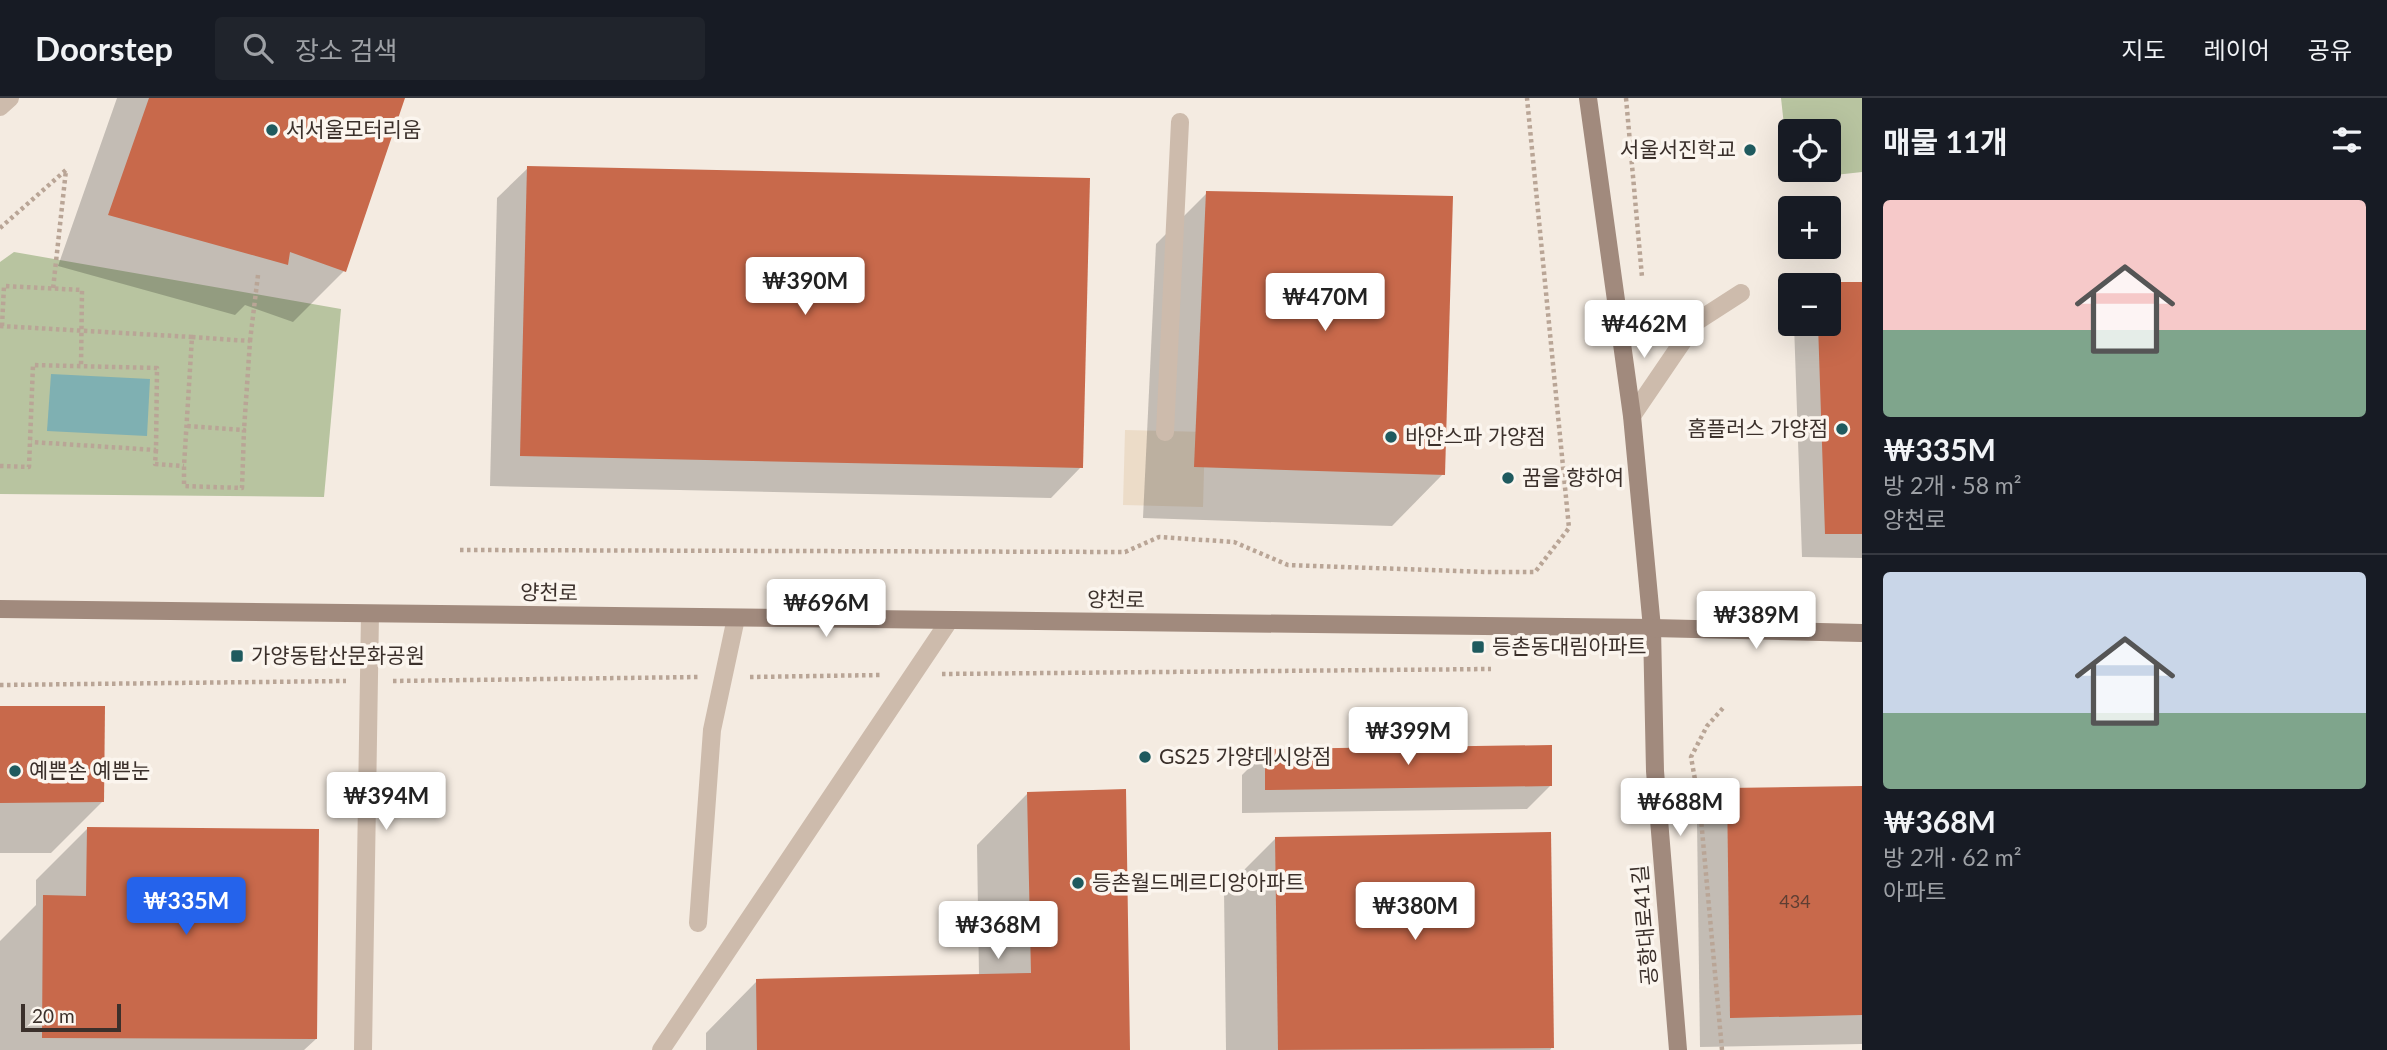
<!DOCTYPE html>
<html lang="ko">
<meta charset="utf-8">
<style>
body{margin:0;font-family:Lato,"Noto Sans KR",sans-serif;background:#20242c;color:#f1f3f6;height:100vh;display:flex;flex-direction:column;font-size:26px;white-space:nowrap}
*{box-sizing:border-box;margin:0}
p{font-size:23px;color:#9ea1a6}
.icon{flex:none;width:38px;height:38px;fill:none;stroke:currentColor;stroke-width:2;stroke-linecap:round;stroke-linejoin:round}
.map{position:relative;flex:1;overflow:hidden}
.drawer{display:flex;flex-direction:column;background:#171b24;width:525px}
.drawer>*{flex:none}
.tools{position:absolute;left:1778px;top:21px;display:grid;gap:14px}
.tools a{display:grid;place-items:center;width:63px;height:63px;border-radius:7px;background:#171b24;box-shadow:0 7px 28px #0002;font-size:35px}
.scale{position:absolute;left:21px;bottom:18px;width:100px;box-sizing:border-box;padding-left:7px;border:4px solid #3b302b;border-top:0;font-size:19px;line-height:24px;white-space:nowrap;color:#3b302b;-webkit-text-stroke:5px #fbf5ee;paint-order:stroke}
.price{position:absolute;translate:-50% -60px;padding:0 16px;border-radius:7px;background:#fff;color:#222;font-size:23px;line-height:46px;filter:drop-shadow(0 2px 4px #0008)}
.price::after{content:'';position:absolute;left:50%;top:42px;width:21px;height:16px;margin-left:-10px;background:inherit;clip-path:polygon(0 0,100% 0,50% 100%)}
.price.selected{background:#2563eb;color:#fff}
ul{padding:0;list-style:none}
li{display:grid;align-content:center;gap:14px;height:371px;padding:0 21px}
li+li{border-top:2px solid #363941}
li span{display:grid;place-items:center;height:217px;border-radius:7px;color:#555}
li>.icon{margin-inline-start:auto}
span .icon{width:126px;height:126px;fill:#fffc;stroke-width:1}
li b{font-size:30px}
h2{display:flex;justify-content:space-between;align-items:center;height:84px;padding:0 21px;font-size:30px}
header{display:flex;align-items:center;gap:42px;box-sizing:border-box;height:98px;padding:0 35px;background:#171b24;border-bottom:2px solid #363941}
header strong{font-size:33px}
nav{display:flex;gap:38px;margin-inline-start:auto;font-size:24px}
.search{width:490px;height:63px;background:#20242c;display:flex;align-items:center;gap:18px;box-sizing:border-box;padding:0 24px;border-radius:7px;color:#9ea1a6;font-size:26px}
main{display:flex;flex:1;min-height:0}
.map>svg:first-child{display:block}
.green{fill:#b8c4a0;fill-rule:evenodd}
.plaza{fill:#ecdcc8}
.water{fill:#7fb0b2}
.shadow{fill:#0003}
.building{fill:#c8694b}
.lines{fill:none;stroke-linecap:round;stroke-linejoin:round}
.path{stroke:#b9a596;stroke-width:4.5;stroke-dasharray:3.5 3.5;stroke-linecap:butt}
.lane{stroke:#cdbbac;stroke-width:18}
.street{stroke:#cdbbac;stroke-width:18}
.secondary{stroke:#a18a7d;stroke-width:18}
.poi-dot{fill:#1f5a5e;stroke:#fbf5ee;stroke-width:2.5}
.labels{text-anchor:middle;stroke-width:7;stroke-linejoin:round;paint-order:stroke}
.number-label{font-size:18px;fill:#5e3e33}
.poi-label{font-size:21px;fill:#3b302b;stroke:#fbf5ee;text-anchor:start}
.street-label{font-size:21px;fill:#3b302b;stroke:#fbf5ee}
</style>
<header>
<strong>Doorstep</strong>
<div class="search"><svg class="icon" aria-label="search" viewBox="0 0 24 24"><circle cx="10" cy="10" r="6"/><path d="M15 15l6 6"/></svg>장소 검색</div>
<nav><a>지도</a><a>레이어</a><a>공유</a></nav>
</header>
<main>
<div class="map">
<svg width="1862" height="952" viewBox="0 0 1862 952">
<rect width="100%" height="100%" fill="#f4ebe1"/>
<g class="green">
<path d="M1781,0H1862V74L1790,82ZM1790,33H1829V72H1790Z"/>
<polygon points="14,154 341,211 324,399 0,396 0,164"/>
</g>
<polygon class="plaza" points="1125,332 1205,334 1203,409 1123,407"/>
<polygon class="water" points="51,276 150,281 147,338 47,333"/>
<g class="shadow">
<polygon points="117,0 404,0 344,173 293,224 245,207 235,217 58,168"/>
<polygon points="528,70 1081,369 1051,400 490,388 497,100"/>
<polygon points="1207,95 1443,376 1392,428 1143,420 1156,146"/>
<polygon points="1818,186 1862,186 1862,460 1802,459 1794,226 1829,226 1829,187 1816,187"/>
<polygon points="0,610 102,704 51,755 0,755"/>
<polygon points="1266,653 1551,687 1527,711 1242,715 1242,677"/>
<polygon points="1862,690 1862,946 1700,949 1697,723 1728,692"/>
<polygon points="1028,695 1129,952 706,952 706,935 757,883 979,878 977,747"/>
<polygon points="87,731 316,941 304,952 0,952 0,843 36,807 36,782"/>
<polygon points="1275,741 1552,949 1550,952 1226,952 1224,792"/>
</g>
<g class="building">
<polygon points="149,0 405,0 346,174 290,154 288,167 108,117"/>
<polygon points="527,68 1090,80 1083,370 520,358"/>
<polygon points="1206,93 1453,98 1445,377 1194,369"/>
<polygon points="1817,184 1862,184 1862,436 1825,436 1818,226 1829,226 1829,187 1817,187"/>
<polygon points="0,608 105,608 104,704 0,705"/>
<polygon points="1552,647 1552,688 1265,692 1265,651"/>
<polygon points="1862,688 1862,917 1730,920 1727,690"/>
<polygon points="1126,691 1130,952 757,952 756,881 1031,875 1027,694"/>
<polygon points="87,729 319,731 317,941 42,940 43,797 86,798"/>
<polygon points="1551,734 1554,950 1278,952 1275,739"/>
</g>
<g class="lines">
<g class="path">
<polyline points="1626,0 1642,179"/>
<polyline points="0,130 66,72 53,191"/>
<polyline points="0,228 192,239 184,368 184,388 242,390 244,332 187,328"/>
<polyline points="2,228 4,188 82,192 81,269"/>
<polyline points="192,239 250,243 244,332"/>
<polyline points="250,243 258,177"/>
<polyline points="156,352 155,366 184,368"/>
<polyline points="0,368 29,369 33,267 157,270 156,352 31,344"/>
<polyline points="460,452 1125,454 1159,439 1234,444 1288,467 1485,474 1535,474 1569,430 1527,0"/>
<polyline points="942,576 1491,571"/>
<polyline points="750,579 881,577"/>
<polyline points="393,583 699,579"/>
<polyline points="0,587 346,583"/>
<polyline points="1722,952 1700,710 1691,659 1707,628 1723,610"/>
</g>
<g class="lane">
<polyline points="1632,318 1696,224 1741,195"/>
<polyline points="698,825 712,632 736,520"/>
<polyline points="661,952 949,523"/>
</g>
<g class="street">
<polyline points="0,9 10,0"/>
<polyline points="1165,334 1180,24"/>
<polyline points="363,952 370,516"/>
</g>
<g class="secondary">
<polyline points="1588,0 1632,318 1652,530 1655,673 1678,952"/>
<polyline points="0,511 1652,530 1862,535"/>
</g>
</g>
<g class="poi-dot">
<circle cx="272" cy="32" r="7"/>
<circle cx="1750" cy="52" r="7"/>
<circle cx="1842" cy="331" r="7"/>
<circle cx="1391" cy="339" r="7"/>
<circle cx="1508" cy="380" r="7"/>
<rect x="1471" y="542" width="14" height="14" rx="3.5"/>
<rect x="230" y="551" width="14" height="14" rx="3.5"/>
<circle cx="1145" cy="659" r="7"/>
<circle cx="15" cy="673" r="7"/>
<circle cx="1078" cy="785" r="7"/>
</g>
<g class="labels">
<g class="number-label">
<text x="1795" y="810">434</text>
</g>
<g class="poi-label">
<text x="286" y="39">서서울모터리움</text>
<text x="1736" y="59" text-anchor="end">서울서진학교</text>
<text x="1828" y="338" text-anchor="end">홈플러스 가양점</text>
<text x="1405" y="346">바얀스파 가양점</text>
<text x="1522" y="387">꿈을 향하여</text>
<text x="1492" y="556">등촌동대림아파트</text>
<text x="251" y="565">가양동탑산문화공원</text>
<text x="1159" y="666">GS25 가양데시앙점</text>
<text x="29" y="680">예쁜손 예쁜눈</text>
<text x="1092" y="792">등촌월드메르디앙아파트</text>
</g>
<g class="street-label">
<text transform="translate(549 495) rotate(1)" y="7">양천로</text>
<text transform="translate(1116 502) rotate(1)" y="7">양천로</text>
<text transform="translate(1645 827) rotate(-95)" y="7">공항대로41길</text>
</g>
</g>
</svg>
<div class="tools">
<a><svg class="icon" aria-label="locate" viewBox="0 0 24 24"><circle cx="12" cy="12" r="6"/><path d="M12 2v4M12 18v4M2 12h4M18 12h4"/></svg></a>
<a>+</a>
<a>−</a>
</div>
<div class="scale">20 m</div>
<b class="price" style="left:805px;top:219px">₩390M</b>
<b class="price" style="left:1325px;top:235px">₩470M</b>
<b class="price" style="left:1644px;top:262px">₩462M</b>
<b class="price" style="left:826px;top:541px">₩696M</b>
<b class="price" style="left:1756px;top:553px">₩389M</b>
<b class="price" style="left:1408px;top:669px">₩399M</b>
<b class="price" style="left:386px;top:734px">₩394M</b>
<b class="price" style="left:1680px;top:740px">₩688M</b>
<b class="price selected" style="left:186px;top:839px">₩335M</b>
<b class="price" style="left:1415px;top:844px">₩380M</b>
<b class="price" style="left:998px;top:863px">₩368M</b>
</div>
<section class="drawer">
<h2>매물 11개<svg class="icon" aria-label="filters" viewBox="0 0 24 24"><path d="M4 7h16M4 17h16"/><circle cx="9" cy="7" r="2"/><circle cx="15" cy="17" r="2"/></svg></h2>
<ul>
<li><span style="background:linear-gradient(#f6c9c9 60%,#7fa58c 0)"><svg class="icon" aria-label="home" viewBox="0 0 24 24"><path d="M3 11l9-7 9 7M6 9v11h12V9"/></svg></span><div><b>₩335M</b><p>방 2개 · 58 m²</p><p>양천로</p></div></li>
<li><span style="background:linear-gradient(#c9d6e8 65%,#7fa58c 0)"><svg class="icon" aria-label="home" viewBox="0 0 24 24"><path d="M3 11l9-7 9 7M6 9v11h12V9"/></svg></span><div><b>₩368M</b><p>방 2개 · 62 m²</p><p>아파트</p></div></li>
</ul>
</section>
</main>
